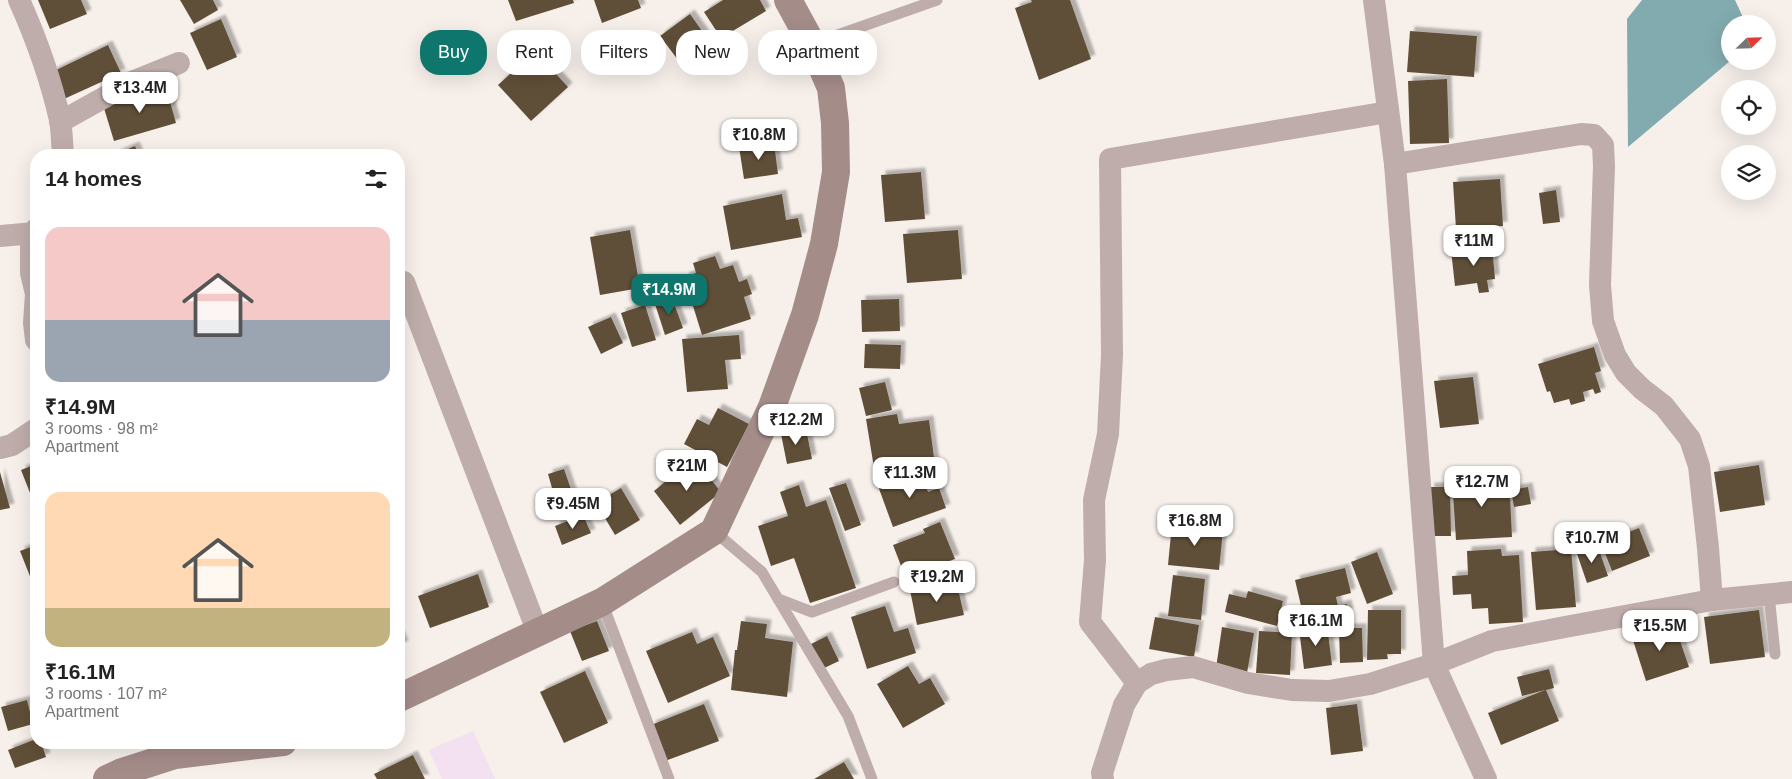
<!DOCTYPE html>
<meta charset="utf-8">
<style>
body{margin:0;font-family:Arial,sans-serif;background:#f2f2f2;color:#222;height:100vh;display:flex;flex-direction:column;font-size:19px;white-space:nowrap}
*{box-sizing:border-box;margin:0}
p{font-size:16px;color:#767676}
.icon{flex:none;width:28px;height:28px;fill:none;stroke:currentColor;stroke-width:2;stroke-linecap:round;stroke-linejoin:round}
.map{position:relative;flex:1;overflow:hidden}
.details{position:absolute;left:30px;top:149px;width:375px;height:600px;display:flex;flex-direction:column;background:#fff;border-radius:20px;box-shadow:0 5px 20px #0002}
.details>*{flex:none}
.banner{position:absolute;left:420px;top:30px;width:475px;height:45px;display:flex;gap:10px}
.needle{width:32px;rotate:67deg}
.tools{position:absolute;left:1721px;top:15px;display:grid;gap:10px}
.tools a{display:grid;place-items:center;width:55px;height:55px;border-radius:50%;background:#fff;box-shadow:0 5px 20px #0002;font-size:25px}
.price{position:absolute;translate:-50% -42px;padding:0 11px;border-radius:10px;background:#fff;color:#222;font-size:16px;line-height:32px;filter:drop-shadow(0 1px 2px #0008)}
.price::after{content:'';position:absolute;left:50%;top:30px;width:15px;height:11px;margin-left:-8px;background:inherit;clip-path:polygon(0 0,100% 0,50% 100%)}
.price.active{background:#0f766e;color:#fff}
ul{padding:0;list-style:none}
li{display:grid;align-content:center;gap:10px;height:265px;padding:0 15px}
li span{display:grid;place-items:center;height:155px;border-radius:15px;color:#555}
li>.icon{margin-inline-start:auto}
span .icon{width:90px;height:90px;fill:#fffc;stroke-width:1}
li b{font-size:21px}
h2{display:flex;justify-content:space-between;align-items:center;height:60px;padding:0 15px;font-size:21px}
.tag{padding:0 18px;border-radius:20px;background:#fff;box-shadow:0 5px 20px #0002;font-size:18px;line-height:45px}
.tag.active{background:#0f766e;color:#fff}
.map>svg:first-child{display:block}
.medical{fill:#f3e0f0}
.water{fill:#82abb0}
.building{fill:#615037;filter:url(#shadow)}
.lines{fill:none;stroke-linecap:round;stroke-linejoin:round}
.service{stroke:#beadab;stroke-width:11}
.minor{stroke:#beadab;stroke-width:22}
.secondary{stroke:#a48c89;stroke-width:28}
</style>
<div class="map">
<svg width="1792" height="779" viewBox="0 0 1792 779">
<defs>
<filter id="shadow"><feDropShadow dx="4.5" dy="-4.5" stdDeviation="1" flood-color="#0004"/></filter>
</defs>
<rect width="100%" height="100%" fill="#f6efea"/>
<polygon class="medical" points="473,731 495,779 442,779 429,750"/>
<polygon class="water" points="1642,0 1735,0 1746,24 1730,24 1730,61 1628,147 1627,19"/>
<g class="building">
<polygon points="38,0 81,0 87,14 50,29"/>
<polygon points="180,0 213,0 218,10 194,24"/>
<polygon points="508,0 573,0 574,3 516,21"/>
<polygon points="594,0 638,0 641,8 602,23"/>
<polygon points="723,0 760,0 766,11 721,38 704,12"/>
<polygon points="1031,0 1070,0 1091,59 1039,80 1015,8 1032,2"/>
<polygon points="690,14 707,38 678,60 660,36"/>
<polygon points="221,19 237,57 207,70 190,33"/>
<polygon points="1410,31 1477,36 1474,77 1407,72"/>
<polygon points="108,45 121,73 64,99 52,72"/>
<polygon points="535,51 568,87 531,121 498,85"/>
<polygon points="1447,79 1449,143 1410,144 1408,81"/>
<polygon points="166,87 176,123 114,141 103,105"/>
<polygon points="774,143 778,174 744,179 739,147"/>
<polygon points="135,146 139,155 114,155"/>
<polygon points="921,172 925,219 885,222 881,175"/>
<polygon points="1500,179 1503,226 1456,229 1453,182"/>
<polygon points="1556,190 1560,222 1543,224 1539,193"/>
<polygon points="782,194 786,220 798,218 802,237 731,250 723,206"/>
<polygon points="630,230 640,288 600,295 590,237"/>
<polygon points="958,230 962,279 907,283 903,234"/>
<polygon points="1492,245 1495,279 1487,280 1489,292 1479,293 1477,283 1455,286 1451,250"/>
<polygon points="715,256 720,269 733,265 739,282 747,279 752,294 744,297 751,319 702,335 684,277 696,273 693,263"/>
<polygon points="672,298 683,328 665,335 655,304"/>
<polygon points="899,299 900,331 862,332 861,300"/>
<polygon points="645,305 656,340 632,347 621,313"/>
<polygon points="611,317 623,343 601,354 588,327"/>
<polygon points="739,335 741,359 725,360 728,389 687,392 682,339"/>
<polygon points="865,344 901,345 900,369 864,368"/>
<polygon points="1594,347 1601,371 1595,373 1601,392 1595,394 1593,389 1583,392 1585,401 1571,405 1569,399 1554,403 1550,391 1547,392 1538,364"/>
<polygon points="1473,377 1479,424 1440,428 1434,381"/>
<polygon points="885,382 892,410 866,416 859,388"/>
<polygon points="718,408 749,424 727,467 684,444 697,419 709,425"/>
<polygon points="897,414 899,424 929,420 935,465 875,474 866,419"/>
<polygon points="806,429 812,459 787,464 781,434"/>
<polygon points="694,458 721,492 680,525 654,491"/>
<polygon points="36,464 36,502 34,503 21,470"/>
<polygon points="1759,465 1765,505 1720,512 1714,472"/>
<polygon points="564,469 576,504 558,509 548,474"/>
<polygon points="920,471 928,492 939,488 946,508 893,527 878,486"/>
<polygon points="0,472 10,508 0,510"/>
<polygon points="1509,476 1512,537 1456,540 1452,479"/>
<polygon points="846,483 861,525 845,531 829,488"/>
<polygon points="799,485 806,507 826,500 856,588 810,603 794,558 771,566 758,526 788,516 780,492"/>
<polygon points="1430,487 1450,487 1451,536 1430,536"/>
<polygon points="1528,487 1531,504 1514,507 1511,490"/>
<polygon points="621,488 640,520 615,535 596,503"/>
<polygon points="583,515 591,533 562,545 555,526"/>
<polygon points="940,522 955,559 917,573 914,566 903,571 893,545 925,533 923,529"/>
<polygon points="1172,524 1223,530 1219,570 1168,565"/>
<polygon points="1639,528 1650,556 1612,571 1601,543"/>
<polygon points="1597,544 1608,576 1587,583 1576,551"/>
<polygon points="36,545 36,589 35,589 20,551"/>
<polygon points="1501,549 1502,556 1519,555 1523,622 1489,624 1488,608 1472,609 1471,594 1453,595 1452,576 1468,575 1467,551"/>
<polygon points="1571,549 1576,607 1536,610 1531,552"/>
<polygon points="1377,552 1393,594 1367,604 1351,562"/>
<polygon points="1345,568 1351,593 1336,597 1338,606 1347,604 1349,613 1305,623 1295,580"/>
<polygon points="478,574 489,607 430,628 418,596"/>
<polygon points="1173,575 1205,579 1201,620 1168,616"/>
<polygon points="956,580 964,615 917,625 910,590"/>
<polygon points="1248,591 1283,601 1277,626 1225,612 1229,594 1246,598"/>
<polygon points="885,606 894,632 908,628 916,653 867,669 851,617"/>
<polygon points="1368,610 1401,610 1401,654 1387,654 1388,659 1367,660"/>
<polygon points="1759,610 1765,657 1710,664 1704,617"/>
<polygon points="1155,617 1199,625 1194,657 1149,649"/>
<polygon points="597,621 609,651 582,661 570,631"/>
<polygon points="741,621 767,624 765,638 793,642 787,697 731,690 735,650 737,650"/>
<polygon points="1674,623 1689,667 1646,681 1632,637"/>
<polygon points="1327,625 1332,665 1304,669 1299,629"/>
<polygon points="1222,627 1254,633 1247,673 1216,668"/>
<polygon points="1339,628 1362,628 1363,662 1340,663"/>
<polygon points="1259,631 1292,633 1290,675 1256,673"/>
<polygon points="692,632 697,644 713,637 730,676 668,703 646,651"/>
<polygon points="399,633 404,645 399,647"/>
<polygon points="827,636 839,661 822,669 811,644"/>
<polygon points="908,666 919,684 930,678 945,704 903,728 877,684"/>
<polygon points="1549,669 1554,688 1546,690 1559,721 1501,745 1488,713 1545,690 1522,696 1517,677"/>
<polygon points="585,671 608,723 564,743 540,692"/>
<polygon points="27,700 33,724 8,731 1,707"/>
<polygon points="704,704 719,741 665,761 651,725"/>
<polygon points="1357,704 1363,751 1331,755 1326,708"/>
<polygon points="36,739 36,742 41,742 46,757 15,768 8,750"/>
<polygon points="413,755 425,779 377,779 374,774"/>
<polygon points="844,762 854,779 814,779"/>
</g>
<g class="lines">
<g class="service">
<polyline points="812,44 937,0"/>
<polyline points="714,531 762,572 848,716 872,779"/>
<polyline points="1769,594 1775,654"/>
<polyline points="778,599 812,612 894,582"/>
<polyline points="602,602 669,779"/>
</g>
<g class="minor">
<path d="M19,0C36,38 51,80 60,120C62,132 62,144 63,155"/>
<polyline points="1374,0 1395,164 1434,664 1486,779"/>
<polyline points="60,122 132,82 179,63"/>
<polyline points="1395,164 1581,134 1594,135 1603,145 1604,166 1600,285 1603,321 1615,355 1626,373 1642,389 1664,406 1690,439 1699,466 1708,548 1712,600"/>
<polyline points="36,229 31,247 31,273 36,294 34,323 36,340"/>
<polyline points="0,236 35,233"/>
<polyline points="404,282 538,633"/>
<polyline points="0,448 12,445 36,429"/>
<polyline points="1137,683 1090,622 1095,560 1094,500 1108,434 1112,355 1110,159 1388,112"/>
<polyline points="1103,779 1102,773 1124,705 1137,683 1151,674 1166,670 1193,667 1248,683 1292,690 1329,691 1370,684 1434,664 1492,641 1565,627 1712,600 1792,592"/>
</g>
<g class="secondary">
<polyline points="399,698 602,602 714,531 772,407 805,315 824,244 836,172 835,123 831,88 812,44 788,0"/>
<polyline points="107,779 122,772 175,755 283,742"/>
</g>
</g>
</svg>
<div class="tools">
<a><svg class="needle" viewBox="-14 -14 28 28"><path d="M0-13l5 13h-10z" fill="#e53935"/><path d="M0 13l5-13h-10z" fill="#767676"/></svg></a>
<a><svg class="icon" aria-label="locate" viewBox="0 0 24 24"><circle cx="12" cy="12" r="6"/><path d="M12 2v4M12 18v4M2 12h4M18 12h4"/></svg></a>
<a><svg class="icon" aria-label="layers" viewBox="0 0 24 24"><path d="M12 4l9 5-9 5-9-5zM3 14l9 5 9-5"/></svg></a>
</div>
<b class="price" style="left:140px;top:114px">₹13.4M</b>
<b class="price" style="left:759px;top:161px">₹10.8M</b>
<b class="price" style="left:1474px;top:267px">₹11M</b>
<b class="price active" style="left:669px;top:316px">₹14.9M</b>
<b class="price" style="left:796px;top:446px">₹12.2M</b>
<b class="price" style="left:687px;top:492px">₹21M</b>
<b class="price" style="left:910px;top:499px">₹11.3M</b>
<b class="price" style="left:1482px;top:508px">₹12.7M</b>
<b class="price" style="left:573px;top:530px">₹9.45M</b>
<b class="price" style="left:1195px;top:547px">₹16.8M</b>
<b class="price" style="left:1592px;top:564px">₹10.7M</b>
<b class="price" style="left:937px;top:603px">₹19.2M</b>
<b class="price" style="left:1316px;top:647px">₹16.1M</b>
<b class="price" style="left:1660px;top:652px">₹15.5M</b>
<div class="banner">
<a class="tag active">Buy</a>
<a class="tag">Rent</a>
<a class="tag">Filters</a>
<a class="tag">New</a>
<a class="tag">Apartment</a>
</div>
<section class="details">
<h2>14 homes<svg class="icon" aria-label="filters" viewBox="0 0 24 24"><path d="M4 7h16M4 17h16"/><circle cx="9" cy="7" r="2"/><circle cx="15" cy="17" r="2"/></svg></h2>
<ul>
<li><span style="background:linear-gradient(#f6c9c9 60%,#9aa5b1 0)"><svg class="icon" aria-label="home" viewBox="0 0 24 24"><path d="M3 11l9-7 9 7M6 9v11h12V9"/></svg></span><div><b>₹14.9M</b><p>3 rooms · 98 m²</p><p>Apartment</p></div></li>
<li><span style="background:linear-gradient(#ffd9b3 75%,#c2b280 0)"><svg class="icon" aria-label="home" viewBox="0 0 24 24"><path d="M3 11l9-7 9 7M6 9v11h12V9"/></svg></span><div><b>₹16.1M</b><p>3 rooms · 107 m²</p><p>Apartment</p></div></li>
</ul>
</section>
</div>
